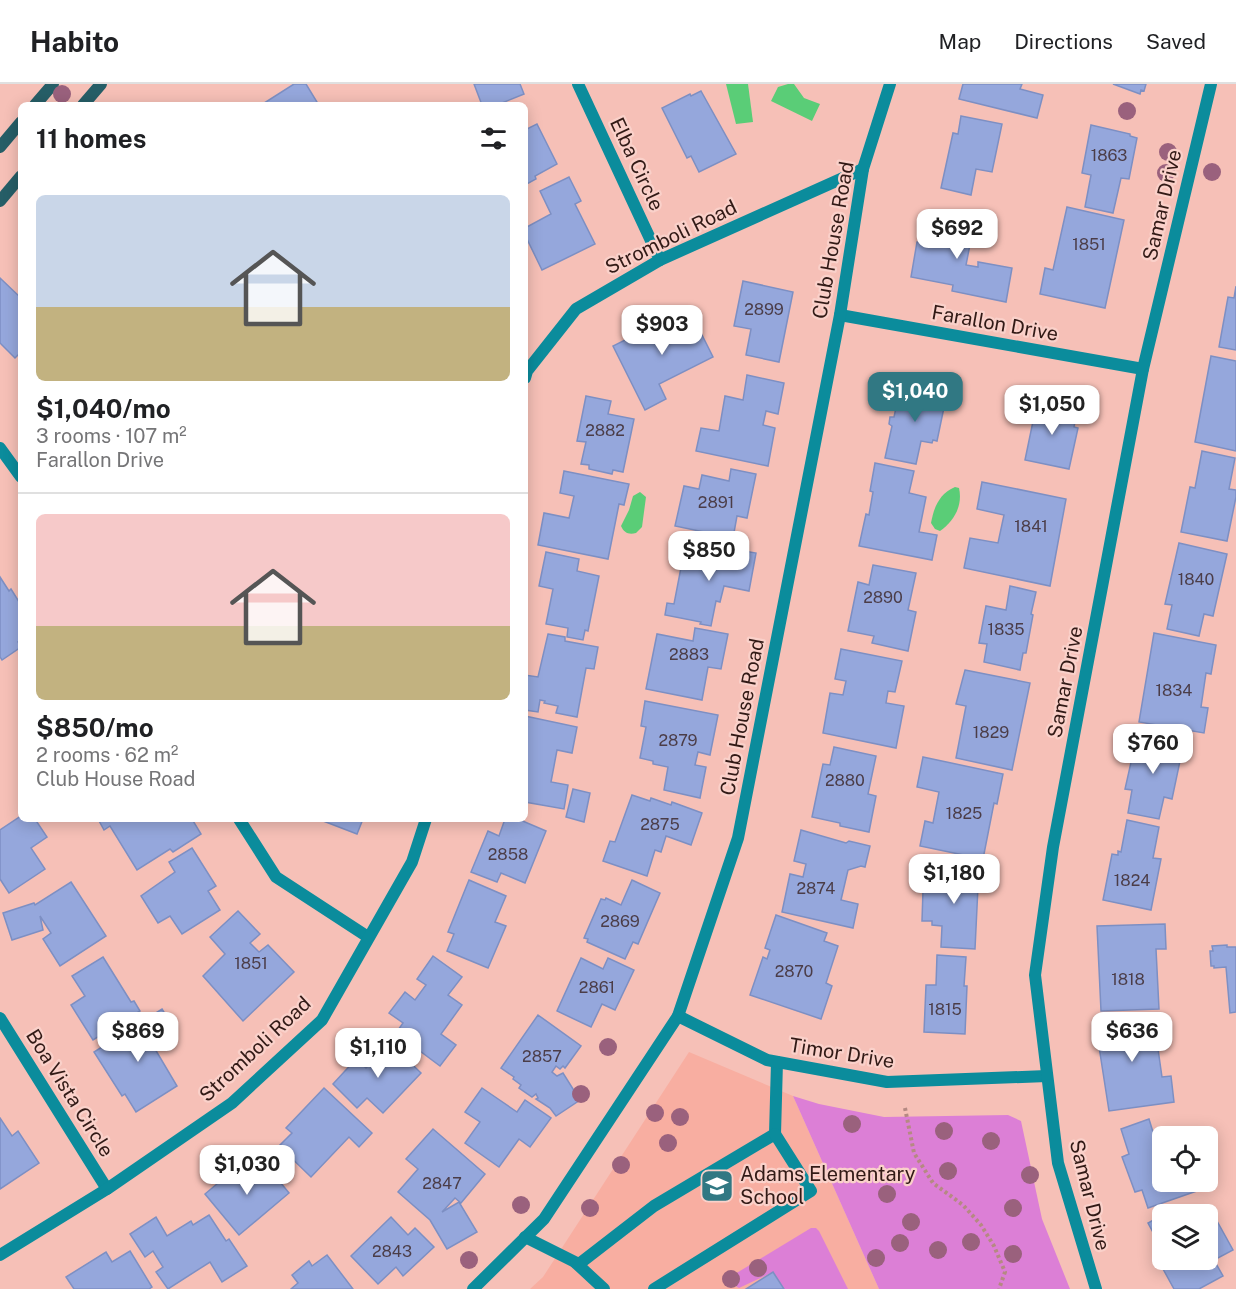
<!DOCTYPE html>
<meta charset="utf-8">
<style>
body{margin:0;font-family:"Public Sans",sans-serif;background:#f6f6f6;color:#202124;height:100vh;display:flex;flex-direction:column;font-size:22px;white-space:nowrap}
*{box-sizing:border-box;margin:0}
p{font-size:20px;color:#757577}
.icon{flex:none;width:33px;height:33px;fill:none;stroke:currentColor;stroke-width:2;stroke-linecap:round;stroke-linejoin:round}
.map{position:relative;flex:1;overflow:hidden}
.side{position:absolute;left:18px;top:18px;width:510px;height:720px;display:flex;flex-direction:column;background:#fff;border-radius:9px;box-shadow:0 3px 15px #0003}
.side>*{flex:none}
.fabs{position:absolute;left:1152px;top:1042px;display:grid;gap:12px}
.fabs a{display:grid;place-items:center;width:66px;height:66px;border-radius:9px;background:#fff;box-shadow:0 3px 15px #0003;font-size:30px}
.price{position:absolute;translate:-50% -51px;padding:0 14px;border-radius:12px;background:#fff;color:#222;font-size:20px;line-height:39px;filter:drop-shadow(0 2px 3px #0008)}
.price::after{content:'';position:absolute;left:50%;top:36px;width:18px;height:14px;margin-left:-9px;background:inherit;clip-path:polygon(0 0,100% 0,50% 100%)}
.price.on{background:#317883;color:#fff}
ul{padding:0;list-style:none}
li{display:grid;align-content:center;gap:12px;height:318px;padding:0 18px}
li+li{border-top:2px solid #e0e0e0}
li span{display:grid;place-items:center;height:186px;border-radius:9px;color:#555}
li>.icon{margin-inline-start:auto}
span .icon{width:108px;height:108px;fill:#fffc;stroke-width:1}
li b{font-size:26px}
h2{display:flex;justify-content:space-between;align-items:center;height:72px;padding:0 18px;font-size:26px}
header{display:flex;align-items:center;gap:36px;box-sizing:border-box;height:84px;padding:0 30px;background:#fff;border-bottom:2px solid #e0e0e0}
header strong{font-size:28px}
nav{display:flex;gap:33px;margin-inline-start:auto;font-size:21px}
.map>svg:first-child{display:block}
.built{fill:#f8aea1}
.green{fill:#dc7fd6}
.water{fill:#5acd77}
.building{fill:#95a7dc;stroke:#7d8fc3;stroke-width:1.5}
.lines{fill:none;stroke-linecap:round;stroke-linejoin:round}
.path{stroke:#b58982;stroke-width:4;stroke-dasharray:3 3;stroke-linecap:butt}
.lane{stroke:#0b8c9c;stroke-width:12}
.street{stroke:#0b8c9c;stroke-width:12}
.secondary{stroke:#265e67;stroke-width:12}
.tree{fill:#9a617d}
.labels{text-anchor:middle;stroke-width:4.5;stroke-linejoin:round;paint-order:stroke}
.number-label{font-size:16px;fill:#4b3d48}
.street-label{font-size:20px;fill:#321a16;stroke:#fad1ca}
.poi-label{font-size:20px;fill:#321a16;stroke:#fad1ca;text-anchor:start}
</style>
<header>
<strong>Habito</strong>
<nav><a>Map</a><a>Directions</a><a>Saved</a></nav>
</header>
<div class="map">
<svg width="1236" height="1205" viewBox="0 0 1236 1205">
<rect width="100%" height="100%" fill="#f6c0b7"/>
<polygon class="built" points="689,968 793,1012 879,1205 530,1205 543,1193"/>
<g class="green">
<polygon points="793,1012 819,1020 884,1033 1008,1031 1021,1037 1042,1135 1070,1205 879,1205"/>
<polygon points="811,1144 816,1144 819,1147 848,1205 784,1205 773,1188 739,1204 725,1196"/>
</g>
<g class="water">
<polygon points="726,0 748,0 753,38 736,40"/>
<polygon points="788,0 794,0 804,14 820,20 812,37 771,17 778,3"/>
<path d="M955,403L959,404C963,422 954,437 940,447L935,445L931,439C934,423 939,410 955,403Z"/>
<path d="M640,408L646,413L642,443L636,449C629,451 624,449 621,442L629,426L633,412Z"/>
</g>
<g class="building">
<polygon points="294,0 306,0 317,18 313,21 261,21"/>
<polygon points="474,0 520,0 524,10 497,21 482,21"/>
<polygon points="963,0 1022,0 1020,5 1043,11 1037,34 959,15"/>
<polygon points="1113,0 1146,0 1144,7 1141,6 1140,10"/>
<polygon points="701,7 736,70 699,88 691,72 687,74 662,24 690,10 691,12"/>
<polygon points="961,32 1002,40 992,88 976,85 971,111 941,104 953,49 958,50"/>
<polygon points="537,40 557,80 535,92 536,95 525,101 525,41 527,45"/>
<polygon points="1091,41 1130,50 1130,52 1137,54 1129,95 1121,94 1113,129 1085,123 1091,91 1082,89"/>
<polygon points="569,93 581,117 575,120 595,160 542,186 525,151 525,144 551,130 540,107"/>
<polygon points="1067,123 1124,136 1105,224 1040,210 1045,184 1053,186"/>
<polygon points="931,127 975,135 966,181 978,183 978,178 1012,184 1006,218 952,207 953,201 911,193 917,158 925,159"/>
<polygon points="0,194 21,214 21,268 15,274 0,259"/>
<polygon points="743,197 793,208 779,278 746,271 751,245 734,242"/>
<polygon points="1236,202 1236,266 1219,263 1228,213 1234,214"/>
<polygon points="689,225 713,273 659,300 666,315 645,326 613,262 647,245 653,256 667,249 661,239"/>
<polygon points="1211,272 1236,277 1236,367 1195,358"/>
<polygon points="747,291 784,299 778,330 766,327 763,341 775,344 768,382 696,367 701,344 719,347 725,312 743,316"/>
<polygon points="904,301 947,309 937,357 933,356 932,359 921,357 916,380 885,374 892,342 889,340 890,333 894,333 897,319 900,318"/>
<polygon points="586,312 611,317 608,330 634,335 623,388 613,386 612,390 589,385 589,381 581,380 586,358 577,357"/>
<polygon points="1037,318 1077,327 1074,343 1078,344 1069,385 1025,376"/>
<polygon points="1202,367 1235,374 1229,405 1236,406 1236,413 1227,457 1181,448 1190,403 1195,404"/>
<polygon points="875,379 914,387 909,409 926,413 919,448 937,451 932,476 859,462 866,430 869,431 873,408 870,407"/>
<polygon points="731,385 756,390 747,434 737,432 733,454 675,442 684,402 699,405 702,391 729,397"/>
<polygon points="564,387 629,400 624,421 619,420 608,475 538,461 544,429 569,434 574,412 560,409"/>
<polygon points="982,398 1066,415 1050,502 964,484 970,454 998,459 1004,431 977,425"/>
<polygon points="1179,459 1227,470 1213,532 1204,530 1199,552 1167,545 1172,521 1165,520"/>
<polygon points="685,463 714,469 713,476 719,477 722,463 756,469 749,507 724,502 720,518 716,517 711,542 700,540 701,538 665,531 667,519 674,520"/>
<polygon points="546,468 579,475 577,487 599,492 588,547 585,546 583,556 567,553 568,544 546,540 553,505 539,502"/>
<polygon points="873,481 916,489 908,526 916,528 908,567 872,559 874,552 848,547 858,498 869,501"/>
<polygon points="0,493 9,507 11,505 21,521 21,557 18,558 21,563 2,576 0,573"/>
<polygon points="1010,502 1036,508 1031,530 1033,531 1026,569 1023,569 1020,586 984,578 987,560 979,559 986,522 1006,526"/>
<polygon points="695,544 728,550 721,585 708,583 702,616 646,605 657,550 693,557"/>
<polygon points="1154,549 1216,561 1211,590 1206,589 1201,623 1208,624 1204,649 1139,638"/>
<polygon points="548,550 565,553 565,557 598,563 594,585 586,584 577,633 556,629 558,622 544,619 545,617 540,616 538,628 525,626 525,591 538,593"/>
<polygon points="841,565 902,577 895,608 888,607 886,619 904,622 896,664 823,649 830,609 843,611 846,597 835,595"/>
<polygon points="965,586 1030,599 1012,686 956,674 966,622 956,620"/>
<polygon points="645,617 718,631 710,671 698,668 695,681 706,683 700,714 664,706 668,683 653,680 653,677 640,674 646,643 641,642"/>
<polygon points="525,632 577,643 572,669 557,666 551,698 568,701 564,725 525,718"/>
<polygon points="1145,649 1184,658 1172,715 1164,713 1159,735 1128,729 1132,706 1125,705 1134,665 1141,666"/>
<polygon points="834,663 876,672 868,710 876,712 869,748 840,742 840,739 812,733 823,680 830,681"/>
<polygon points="923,673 1003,690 997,720 994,719 983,775 920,762 925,737 933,739 939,708 917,703"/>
<polygon points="573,705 590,709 584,738 566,733"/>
<polygon points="632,711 650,717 651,714 671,721 672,718 702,729 691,761 666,752 661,768 655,766 647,792 603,777 610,757 615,758"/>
<polygon points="21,732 21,735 35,735 47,753 31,764 45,785 9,809 0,795 0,746"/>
<polygon points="98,735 192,735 201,750 173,768 170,765 137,786 110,742 104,746"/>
<polygon points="318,735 363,735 357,750"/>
<polygon points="505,735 518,735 546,747 525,799 501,789 497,798 471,788 488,747 499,752"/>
<polygon points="1127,736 1159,743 1153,774 1161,775 1151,826 1103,816 1112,770 1118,771 1118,767 1121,768"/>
<polygon points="801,746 846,759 849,757 870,762 865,783 861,782 848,786 841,816 858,820 853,844 782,828 790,790 803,793 806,780 794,777"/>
<polygon points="192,764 216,802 208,807 220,826 182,850 170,832 158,839 141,812 175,788 169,778"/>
<polygon points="936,779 979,782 975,865 941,863 942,842 932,841 932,837 922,837 923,806 935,806"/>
<polygon points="469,796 506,812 495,838 506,842 488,884 447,867 454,850 448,848"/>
<polygon points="632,796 660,809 638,860 633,858 625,875 587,858 588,855 584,854 601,815 605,816 606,814 621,821"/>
<polygon points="71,798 106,852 60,882 43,855 51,849 40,832 43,846 12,856 3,829 34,819 35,821"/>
<polygon points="238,827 260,850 250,859 259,868 268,861 294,888 243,937 203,892 225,870 210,853"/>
<polygon points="776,831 827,849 824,857 838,862 826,899 832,902 821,935 750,911 763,873 767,875 770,866 765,864"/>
<polygon points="1165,840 1166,865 1156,865 1159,925 1101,927 1097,842"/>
<polygon points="1227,861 1227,863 1236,863 1236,928 1230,929 1226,883 1214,884 1214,882 1211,882 1210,867 1213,867 1212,862"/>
<polygon points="937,871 966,873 964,902 967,902 965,950 924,948 926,901 936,901"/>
<polygon points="433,872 462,893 448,911 462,921 441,950 456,961 440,982 396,949 403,939 389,929 405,908 415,916 426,901 417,895"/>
<polygon points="103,873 131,918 134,917 140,927 93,956 71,921 85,912 72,892"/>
<polygon points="581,874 603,885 608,874 634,886 615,926 602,920 591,943 557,927"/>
<polygon points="162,925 170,938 149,952 157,963 155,965 177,1002 136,1028 125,1010 122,1012 94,968"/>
<polygon points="1153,930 1162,993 1171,992 1174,1018 1109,1027 1095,937"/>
<polygon points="538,931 581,962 565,984 563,982 560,985 556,982 552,988 557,992 563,989 580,1016 556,1032 550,1024 536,1015 538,1014 536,1010 532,1013 519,1004 521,1001 513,995 514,993 501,984"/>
<polygon points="390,959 421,989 383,1029 367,1014 357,1024 333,1000 356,975 366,984"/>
<polygon points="324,1004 372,1049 359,1063 349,1053 311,1093 279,1062 292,1049 286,1044"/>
<polygon points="482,1004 517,1028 525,1016 551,1034 530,1063 519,1055 499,1083 465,1059 480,1038 465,1028"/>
<polygon points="0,1034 12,1052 18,1047 39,1079 0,1105"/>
<polygon points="1149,1035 1153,1048 1164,1044 1167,1053 1162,1053 1162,1098 1208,1098 1208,1082 1214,1101 1148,1124 1142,1106 1135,1108 1122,1073 1129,1070 1121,1045"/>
<polygon points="433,1045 485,1090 461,1119 455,1114 442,1128 459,1118 477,1148 447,1165 430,1136 398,1108 418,1085 406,1075"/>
<polygon points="262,1076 289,1109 239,1151 205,1110 237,1083 245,1093"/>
<polygon points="1175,1124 1180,1131 1162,1131 1162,1165 1148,1139"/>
<polygon points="209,1131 226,1157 229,1155 247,1182 222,1198 210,1178 168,1205 156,1188 163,1183 153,1167 145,1173 130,1150 156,1133 167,1152 191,1137 193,1141"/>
<polygon points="391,1133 408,1151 415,1144 434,1163 403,1192 396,1183 378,1200 351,1172"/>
<polygon points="1217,1137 1233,1166 1214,1176 1223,1192 1199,1205 1174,1205 1157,1174 1162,1171 1161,1169 1162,1168 1162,1176 1208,1176 1208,1142"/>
<polygon points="130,1167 152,1203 149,1205 74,1205 66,1193 106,1168 112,1178"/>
<polygon points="327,1171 353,1205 291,1205 298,1199 292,1191 309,1177 312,1182"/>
<polygon points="773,1188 784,1205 746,1205"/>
</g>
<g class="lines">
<polyline class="path" points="905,1024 914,1069 933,1099 963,1121 981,1141 994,1162 1005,1188 999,1205"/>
<g class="lane">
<polyline points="525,1153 579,1180 654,1122 775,1050 777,978"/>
<polyline points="576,1179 604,1205"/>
<polyline points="654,1205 811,1107 775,1050"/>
</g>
<g class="street">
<polyline points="578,0 660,176"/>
<polyline points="840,231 1143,285"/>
<polyline points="525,294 527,287 576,225 660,176 863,85"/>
<polyline points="0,364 21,393"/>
<polyline points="239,735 276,793 368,853"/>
<polyline points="678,932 767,976 887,998 1047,992"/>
<polyline points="0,934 107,1105"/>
<polyline points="0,1171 107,1105 232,1019 322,936 412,778 426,735"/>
<polyline points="473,1205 544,1135 678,932 738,754 840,231 863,85 890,0"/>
<polyline points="1096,1205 1058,1079 1035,891 1053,763 1143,285 1211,0"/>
</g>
<g class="secondary">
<polyline points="35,21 53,0"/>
<polyline points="83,21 101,0"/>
<polyline points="0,63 21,38"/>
<polyline points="0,117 21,92"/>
</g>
</g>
<g class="tree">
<circle cx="62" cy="10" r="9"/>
<circle cx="1127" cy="27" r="9"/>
<circle cx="1168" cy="68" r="9"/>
<circle cx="1212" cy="88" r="9"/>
<circle cx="1166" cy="89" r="9"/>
<circle cx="608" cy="963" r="9"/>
<circle cx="581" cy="1010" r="9"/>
<circle cx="655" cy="1029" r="9"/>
<circle cx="680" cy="1033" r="9"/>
<circle cx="852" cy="1040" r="9"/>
<circle cx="944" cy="1047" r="9"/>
<circle cx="991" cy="1057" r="9"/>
<circle cx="668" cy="1059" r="9"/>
<circle cx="621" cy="1081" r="9"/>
<circle cx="948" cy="1087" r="9"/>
<circle cx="1030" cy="1091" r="9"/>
<circle cx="887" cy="1110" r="9"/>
<circle cx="521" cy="1121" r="9"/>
<circle cx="590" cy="1124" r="9"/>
<circle cx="1013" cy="1124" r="9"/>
<circle cx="911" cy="1138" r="9"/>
<circle cx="971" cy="1158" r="9"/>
<circle cx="900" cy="1159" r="9"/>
<circle cx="938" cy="1166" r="9"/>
<circle cx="1013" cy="1170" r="9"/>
<circle cx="876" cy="1174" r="9"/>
<circle cx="469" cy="1176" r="9"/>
<circle cx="758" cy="1184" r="9"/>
<circle cx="731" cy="1195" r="9"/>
</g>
<defs>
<symbol id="school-square" viewBox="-11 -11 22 22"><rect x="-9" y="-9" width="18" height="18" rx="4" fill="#317883" stroke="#fad1ca"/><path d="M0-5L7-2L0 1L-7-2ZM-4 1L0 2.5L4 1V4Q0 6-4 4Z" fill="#fff"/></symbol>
</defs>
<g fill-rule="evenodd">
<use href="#school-square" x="698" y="1083" width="38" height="38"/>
</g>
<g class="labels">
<g class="number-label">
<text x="1109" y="77">1863</text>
<text x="1089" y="166">1851</text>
<text x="764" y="231">2899</text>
<text x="605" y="352">2882</text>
<text x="716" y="424">2891</text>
<text x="1031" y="448">1841</text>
<text x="1196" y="501">1840</text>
<text x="883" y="519">2890</text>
<text x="1006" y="551">1835</text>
<text x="689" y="576">2883</text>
<text x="1174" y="612">1834</text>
<text x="991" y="654">1829</text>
<text x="678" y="662">2879</text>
<text x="845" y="702">2880</text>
<text x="964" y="735">1825</text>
<text x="660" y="746">2875</text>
<text x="508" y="776">2858</text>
<text x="1132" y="802">1824</text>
<text x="816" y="810">2874</text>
<text x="620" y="843">2869</text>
<text x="251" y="885">1851</text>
<text x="794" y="893">2870</text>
<text x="1128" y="901">1818</text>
<text x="597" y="909">2861</text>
<text x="945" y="931">1815</text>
<text x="542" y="978">2857</text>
<text x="442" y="1105">2847</text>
<text x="392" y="1173">2843</text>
</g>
<g class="street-label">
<text transform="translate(637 80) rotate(65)" y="7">Elba Circle</text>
<text transform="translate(1162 121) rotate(-77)" y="7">Samar Drive</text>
<text transform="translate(671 153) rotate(-26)" y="7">Stromboli Road</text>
<text transform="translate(833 156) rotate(-80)" y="7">Club House Road</text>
<text transform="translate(995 239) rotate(10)" y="7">Farallon Drive</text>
<text transform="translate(1065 598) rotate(-79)" y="7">Samar Drive</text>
<text transform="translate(742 633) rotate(-79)" y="7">Club House Road</text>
<text transform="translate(255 965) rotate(-43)" y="7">Stromboli Road</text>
<text transform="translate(842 969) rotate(9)" y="7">Timor Drive</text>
<text transform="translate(70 1009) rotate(58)" y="7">Boa Vista Circle</text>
<text transform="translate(1090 1111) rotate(76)" y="7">Samar Drive</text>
</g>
<g class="poi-label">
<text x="740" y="1097">Adams Elementary<tspan x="740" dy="23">School</tspan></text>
</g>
</g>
</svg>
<div class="fabs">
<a><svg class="icon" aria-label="locate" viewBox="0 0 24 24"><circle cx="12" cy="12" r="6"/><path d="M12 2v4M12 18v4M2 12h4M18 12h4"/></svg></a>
<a><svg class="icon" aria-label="layers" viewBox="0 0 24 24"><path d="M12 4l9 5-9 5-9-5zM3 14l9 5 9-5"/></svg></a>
</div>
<b class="price" style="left:957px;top:176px">$692</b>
<b class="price" style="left:662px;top:272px">$903</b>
<b class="price on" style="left:915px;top:339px">$1,040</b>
<b class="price" style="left:1052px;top:352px">$1,050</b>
<b class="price" style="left:709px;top:498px">$850</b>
<b class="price" style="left:1153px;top:691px">$760</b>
<b class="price" style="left:954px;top:821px">$1,180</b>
<b class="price" style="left:138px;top:979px">$869</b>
<b class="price" style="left:1132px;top:979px">$636</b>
<b class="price" style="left:378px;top:995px">$1,110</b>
<b class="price" style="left:247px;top:1112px">$1,030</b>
<section class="side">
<h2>11 homes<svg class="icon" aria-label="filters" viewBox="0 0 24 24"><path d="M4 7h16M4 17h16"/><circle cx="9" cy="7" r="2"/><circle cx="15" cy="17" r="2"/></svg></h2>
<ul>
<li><span style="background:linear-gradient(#c9d6e8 60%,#c2b280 0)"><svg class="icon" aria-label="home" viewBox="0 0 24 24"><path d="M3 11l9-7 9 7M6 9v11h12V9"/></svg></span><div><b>$1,040/mo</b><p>3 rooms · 107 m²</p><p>Farallon Drive</p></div></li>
<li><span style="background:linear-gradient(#f6c9c9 60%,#c2b280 0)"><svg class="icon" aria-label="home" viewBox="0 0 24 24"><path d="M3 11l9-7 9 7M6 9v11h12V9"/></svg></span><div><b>$850/mo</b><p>2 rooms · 62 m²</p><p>Club House Road</p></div></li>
</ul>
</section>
</div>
